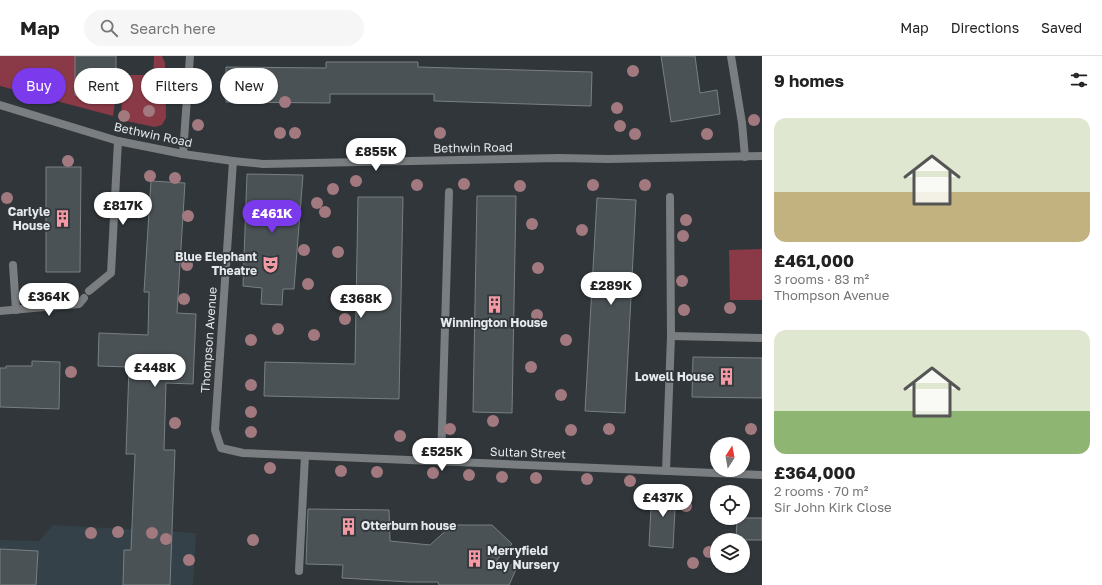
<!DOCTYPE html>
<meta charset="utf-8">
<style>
body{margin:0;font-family:"Golos Text",sans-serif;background:#f6f6f6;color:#222;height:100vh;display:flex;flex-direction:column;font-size:15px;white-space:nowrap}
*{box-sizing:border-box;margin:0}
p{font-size:13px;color:#767676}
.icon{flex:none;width:22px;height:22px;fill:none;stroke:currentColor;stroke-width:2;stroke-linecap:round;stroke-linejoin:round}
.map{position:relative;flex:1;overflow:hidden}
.drawer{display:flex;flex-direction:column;background:#fff;width:340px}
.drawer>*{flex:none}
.banner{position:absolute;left:12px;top:12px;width:380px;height:36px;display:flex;gap:8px}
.needle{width:26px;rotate:11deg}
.controls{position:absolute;left:710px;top:381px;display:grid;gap:8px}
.controls a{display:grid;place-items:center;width:40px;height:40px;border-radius:50%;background:#fff;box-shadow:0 1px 3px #0004;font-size:20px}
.price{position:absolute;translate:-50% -34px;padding:0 9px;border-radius:14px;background:#fff;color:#222;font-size:13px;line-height:26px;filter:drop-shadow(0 1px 2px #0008)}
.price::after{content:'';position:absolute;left:50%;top:24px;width:12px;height:9px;margin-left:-6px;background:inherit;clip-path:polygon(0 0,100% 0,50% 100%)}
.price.on{background:#7c3aed;color:#fff}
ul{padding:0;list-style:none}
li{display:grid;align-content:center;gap:8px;height:212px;padding:0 12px}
li span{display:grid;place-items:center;height:124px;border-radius:12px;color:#555}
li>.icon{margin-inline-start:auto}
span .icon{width:72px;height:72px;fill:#fffc;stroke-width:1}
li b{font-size:17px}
h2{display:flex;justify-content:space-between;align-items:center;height:48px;padding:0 12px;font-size:17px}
.pill{padding:0 14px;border-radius:18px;background:#fff;box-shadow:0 1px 3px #0004;font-size:14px;line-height:36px}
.pill.on{background:#7c3aed;color:#fff}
header{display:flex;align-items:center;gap:24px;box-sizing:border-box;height:56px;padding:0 20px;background:#fff;border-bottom:1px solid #e0e0e0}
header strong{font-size:19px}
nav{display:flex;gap:22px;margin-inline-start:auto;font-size:14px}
.search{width:280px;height:36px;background:#f6f6f6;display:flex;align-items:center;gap:10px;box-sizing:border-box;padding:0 14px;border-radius:22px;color:#767676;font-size:15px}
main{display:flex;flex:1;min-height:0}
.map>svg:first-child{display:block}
.built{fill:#354148}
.green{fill:#893a46}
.building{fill:#4b5256;stroke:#788084}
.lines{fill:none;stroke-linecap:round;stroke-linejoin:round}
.lane{stroke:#7b7e80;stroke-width:8}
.street{stroke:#7b7e80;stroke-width:8}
.tree{fill:#a1797f}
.labels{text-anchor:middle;stroke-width:3.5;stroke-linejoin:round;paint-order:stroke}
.street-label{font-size:12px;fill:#e5e9ec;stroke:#30363a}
.poi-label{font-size:12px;font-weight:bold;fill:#e5e9ec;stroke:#30363a;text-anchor:end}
</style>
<header>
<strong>Map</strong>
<div class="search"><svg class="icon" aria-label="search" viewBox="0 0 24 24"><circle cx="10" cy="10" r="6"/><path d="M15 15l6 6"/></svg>Search here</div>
<nav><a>Map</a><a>Directions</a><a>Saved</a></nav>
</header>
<main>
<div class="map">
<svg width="762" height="529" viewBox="0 0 762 529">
<rect width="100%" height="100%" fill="#30363a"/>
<polygon class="built" points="53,469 196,477 193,529 0,529 0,484 39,485"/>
<g class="green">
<polygon points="0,0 75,0 75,38 116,39 113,60 0,30"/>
<polygon points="154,0 162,0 165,7 166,62 162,69 155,71 121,64 123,19 153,19"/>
<polygon points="762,193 762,244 730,244 729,194"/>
</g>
<g class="building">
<rect x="75" y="0" width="41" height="39"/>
<polygon points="661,0 695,0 700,37 717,34 720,58 671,66"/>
<polygon points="326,6 418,6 418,11 592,16 591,50 434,45 434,38 330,38 330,47 226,46 226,11 326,12"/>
<polygon points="46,111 81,111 80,216 46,216"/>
<polygon points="247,118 303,119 294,233 283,233 282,249 261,248 262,232 243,230"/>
<polygon points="151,125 185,127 177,257 196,258 193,328 166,327 164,394 175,394 170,529 123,529 124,494 131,494 135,398 126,398 129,311 98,310 99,277 148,279 149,236 144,236"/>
<polygon points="477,140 516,140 512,357 473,356"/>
<polygon points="358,141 403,141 399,343 264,340 265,306 355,308"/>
<polygon points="597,142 636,144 625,357 585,355"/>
<polygon points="693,301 762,302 762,342 692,341"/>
<polygon points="32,305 60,306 59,353 0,351 0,312 6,312 6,310 32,310"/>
<polygon points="652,433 676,434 673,492 649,490"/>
<polygon points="308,453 389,454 390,485 430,489 452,469 492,469 512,488 492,509 518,509 509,529 439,529 438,526 410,526 342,522 343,509 306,508"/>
<polygon points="737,462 762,462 762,484 736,484"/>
<polygon points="0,493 38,495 36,529 0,529"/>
</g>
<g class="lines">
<g class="lane">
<polyline points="731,0 742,67 745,101"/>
<polyline points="183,98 190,0"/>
<polyline points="671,280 762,282"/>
<polyline points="441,406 449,136"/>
<polyline points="666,415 671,280 670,141"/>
<polyline points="299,515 305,400"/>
</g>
<g class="street">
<polyline points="0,49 118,85 183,98 233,105 263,108 559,102 608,103 762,100"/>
<polyline points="233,105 215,374 221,392 243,397 762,419"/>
<polyline points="13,209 16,254"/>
<polyline points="89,235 111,217 118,85"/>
<polyline points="0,255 79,248 84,242"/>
</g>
</g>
<g class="tree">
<circle cx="633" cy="15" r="6"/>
<circle cx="125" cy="30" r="6"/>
<circle cx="194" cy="37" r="6"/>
<circle cx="34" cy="38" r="6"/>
<circle cx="285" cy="46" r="6"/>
<circle cx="617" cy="52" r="6"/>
<circle cx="149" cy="55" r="6"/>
<circle cx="124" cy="60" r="6"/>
<circle cx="754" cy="64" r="6"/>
<circle cx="198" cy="69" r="6"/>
<circle cx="620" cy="70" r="6"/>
<circle cx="280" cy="77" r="6"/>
<circle cx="295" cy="77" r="6"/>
<circle cx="440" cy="77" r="6"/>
<circle cx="635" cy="78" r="6"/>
<circle cx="707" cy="78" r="6"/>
<circle cx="68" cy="105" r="6"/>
<circle cx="150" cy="120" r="6"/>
<circle cx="175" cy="122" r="6"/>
<circle cx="356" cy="125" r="6"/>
<circle cx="464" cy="128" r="6"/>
<circle cx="417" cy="129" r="6"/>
<circle cx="593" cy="129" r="6"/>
<circle cx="645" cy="129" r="6"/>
<circle cx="520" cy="130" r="6"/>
<circle cx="333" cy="133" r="6"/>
<circle cx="7" cy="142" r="6"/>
<circle cx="317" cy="147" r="6"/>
<circle cx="325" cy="156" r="6"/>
<circle cx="188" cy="160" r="6"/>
<circle cx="686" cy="164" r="6"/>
<circle cx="532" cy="168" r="6"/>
<circle cx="582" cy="174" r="6"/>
<circle cx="683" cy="180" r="6"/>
<circle cx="304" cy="194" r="6"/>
<circle cx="338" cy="196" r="6"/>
<circle cx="187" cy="209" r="6"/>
<circle cx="538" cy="212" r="6"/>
<circle cx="682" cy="225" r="6"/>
<circle cx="308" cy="228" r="6"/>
<circle cx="184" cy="243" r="6"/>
<circle cx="336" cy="243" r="6"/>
<circle cx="730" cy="252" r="6"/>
<circle cx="684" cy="254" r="6"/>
<circle cx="537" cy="259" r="6"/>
<circle cx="345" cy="263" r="6"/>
<circle cx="278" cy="273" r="6"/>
<circle cx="314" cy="279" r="6"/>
<circle cx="251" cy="284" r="6"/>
<circle cx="566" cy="284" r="6"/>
<circle cx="531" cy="311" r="6"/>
<circle cx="71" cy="316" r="6"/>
<circle cx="251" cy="329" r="6"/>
<circle cx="561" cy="339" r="6"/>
<circle cx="251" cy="356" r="6"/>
<circle cx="493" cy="365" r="6"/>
<circle cx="175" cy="367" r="6"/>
<circle cx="450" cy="373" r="6"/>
<circle cx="609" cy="373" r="6"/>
<circle cx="751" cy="373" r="6"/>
<circle cx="571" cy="374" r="6"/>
<circle cx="251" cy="376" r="6"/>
<circle cx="400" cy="380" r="6"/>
<circle cx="270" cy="412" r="6"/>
<circle cx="341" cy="415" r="6"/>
<circle cx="377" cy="416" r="6"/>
<circle cx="433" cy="417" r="6"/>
<circle cx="469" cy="419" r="6"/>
<circle cx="502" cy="421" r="6"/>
<circle cx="536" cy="422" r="6"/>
<circle cx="587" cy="423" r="6"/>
<circle cx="630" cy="425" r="6"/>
<circle cx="686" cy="450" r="6"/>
<circle cx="118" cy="476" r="6"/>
<circle cx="91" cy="477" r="6"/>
<circle cx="152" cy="477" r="6"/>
<circle cx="166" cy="483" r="6"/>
<circle cx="253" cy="484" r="6"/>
<circle cx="709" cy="496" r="6"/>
<circle cx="189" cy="504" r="6"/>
<circle cx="693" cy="507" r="6"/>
</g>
<defs>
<symbol id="building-bare" viewBox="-9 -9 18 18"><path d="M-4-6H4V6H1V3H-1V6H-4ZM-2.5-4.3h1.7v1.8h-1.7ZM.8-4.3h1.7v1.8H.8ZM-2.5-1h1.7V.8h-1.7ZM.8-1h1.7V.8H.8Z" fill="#f49aa4" stroke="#30363a" stroke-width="2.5" paint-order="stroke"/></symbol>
<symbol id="theatre-bare" viewBox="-9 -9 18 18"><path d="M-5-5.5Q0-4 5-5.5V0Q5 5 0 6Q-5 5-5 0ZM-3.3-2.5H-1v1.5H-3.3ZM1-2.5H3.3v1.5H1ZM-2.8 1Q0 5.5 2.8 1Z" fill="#f49aa4" stroke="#30363a" stroke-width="2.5" paint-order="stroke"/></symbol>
</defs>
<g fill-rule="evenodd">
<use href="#building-bare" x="50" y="150" width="25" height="25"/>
<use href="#theatre-bare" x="258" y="196" width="25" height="25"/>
<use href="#building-bare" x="482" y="236" width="25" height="25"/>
<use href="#building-bare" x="714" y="308" width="25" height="25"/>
<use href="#building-bare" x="336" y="458" width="25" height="25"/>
<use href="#building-bare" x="462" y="490" width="25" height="25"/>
</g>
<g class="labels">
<g class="street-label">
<text transform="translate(153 79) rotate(12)" y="4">Bethwin Road</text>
<text transform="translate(473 92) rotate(-1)" y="4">Bethwin Road</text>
<text transform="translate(209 284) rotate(-86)" y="4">Thompson Avenue</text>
<text transform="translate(528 397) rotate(2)" y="4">Sultan Street</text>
</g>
<g class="poi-label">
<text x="50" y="160">Carlyle<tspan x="50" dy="14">House</tspan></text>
<text x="257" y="205">Blue Elephant<tspan x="257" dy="14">Theatre</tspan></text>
<text x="494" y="271" text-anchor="middle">Winnington House</text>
<text x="714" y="325">Lowell House</text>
<text x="361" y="474" text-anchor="start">Otterburn house</text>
<text x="487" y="499" text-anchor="start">Merryfield<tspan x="487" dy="14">Day Nursery</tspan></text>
</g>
</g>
</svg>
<div class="controls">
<a><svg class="needle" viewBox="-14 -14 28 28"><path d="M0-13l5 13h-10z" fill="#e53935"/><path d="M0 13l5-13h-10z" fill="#767676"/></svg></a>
<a><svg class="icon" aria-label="locate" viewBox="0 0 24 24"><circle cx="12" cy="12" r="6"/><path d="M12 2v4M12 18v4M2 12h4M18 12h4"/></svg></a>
<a><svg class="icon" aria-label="layers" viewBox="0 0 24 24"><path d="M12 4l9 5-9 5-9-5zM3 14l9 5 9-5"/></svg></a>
</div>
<b class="price" style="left:376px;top:116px">£855K</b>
<b class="price" style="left:123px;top:170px">£817K</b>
<b class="price on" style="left:272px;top:178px">£461K</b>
<b class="price" style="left:611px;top:250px">£289K</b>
<b class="price" style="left:49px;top:261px">£364K</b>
<b class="price" style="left:361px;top:263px">£368K</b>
<b class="price" style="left:155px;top:332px">£448K</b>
<b class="price" style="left:442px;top:416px">£525K</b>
<b class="price" style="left:663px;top:462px">£437K</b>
<div class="banner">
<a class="pill on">Buy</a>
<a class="pill">Rent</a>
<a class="pill">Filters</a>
<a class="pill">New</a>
</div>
</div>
<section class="drawer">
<h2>9 homes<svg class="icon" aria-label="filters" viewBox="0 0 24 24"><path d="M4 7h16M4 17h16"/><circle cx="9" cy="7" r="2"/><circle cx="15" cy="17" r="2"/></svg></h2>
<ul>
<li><span style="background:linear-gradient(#dfe7d0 60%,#c2b280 0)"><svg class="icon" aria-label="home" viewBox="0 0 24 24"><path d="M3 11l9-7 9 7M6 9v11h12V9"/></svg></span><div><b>£461,000</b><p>3 rooms · 83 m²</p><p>Thompson Avenue</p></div></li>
<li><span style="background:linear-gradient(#dfe7d0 65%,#8fb573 0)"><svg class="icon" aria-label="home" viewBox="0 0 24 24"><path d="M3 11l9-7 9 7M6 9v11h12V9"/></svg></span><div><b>£364,000</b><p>2 rooms · 70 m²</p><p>Sir John Kirk Close</p></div></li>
</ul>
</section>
</main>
